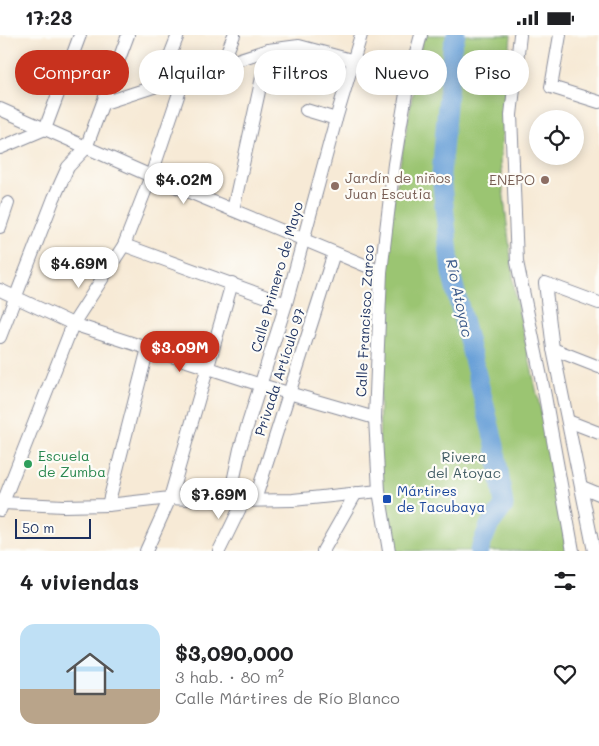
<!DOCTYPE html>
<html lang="es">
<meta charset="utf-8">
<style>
body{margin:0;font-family:Mali,sans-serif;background:#f6f6f6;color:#202124;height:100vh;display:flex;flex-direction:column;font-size:19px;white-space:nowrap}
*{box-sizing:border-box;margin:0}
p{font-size:16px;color:#757577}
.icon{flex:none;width:28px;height:28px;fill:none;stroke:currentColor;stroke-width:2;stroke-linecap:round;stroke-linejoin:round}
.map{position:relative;height:516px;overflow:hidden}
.side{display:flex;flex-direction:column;background:#fff;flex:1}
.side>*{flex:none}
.hud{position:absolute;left:15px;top:15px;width:570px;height:45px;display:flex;gap:10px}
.controls{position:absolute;left:529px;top:75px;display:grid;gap:10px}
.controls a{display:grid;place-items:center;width:55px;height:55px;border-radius:50%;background:#fff;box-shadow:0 2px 12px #0003;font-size:25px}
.scale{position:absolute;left:15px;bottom:12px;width:76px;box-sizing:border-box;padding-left:5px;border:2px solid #1b2f5e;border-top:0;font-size:14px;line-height:18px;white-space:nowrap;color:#1b2f5e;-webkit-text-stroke:4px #fdfcf7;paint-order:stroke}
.price{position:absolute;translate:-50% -42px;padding:0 11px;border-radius:18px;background:#fff;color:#222;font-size:16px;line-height:32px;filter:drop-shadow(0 1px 2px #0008)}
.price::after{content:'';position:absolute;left:50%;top:30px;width:15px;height:11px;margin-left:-8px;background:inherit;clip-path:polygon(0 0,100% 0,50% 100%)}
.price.on{background:#c8321e;color:#fff}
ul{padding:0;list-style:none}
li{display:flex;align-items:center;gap:15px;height:125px;padding:0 20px}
li span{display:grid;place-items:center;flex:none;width:140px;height:100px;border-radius:15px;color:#555}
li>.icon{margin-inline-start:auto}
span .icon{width:60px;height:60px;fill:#fffc;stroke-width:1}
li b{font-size:21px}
h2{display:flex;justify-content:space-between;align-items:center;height:60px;padding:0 20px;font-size:21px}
.pill{padding:0 18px;border-radius:22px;background:#fff;box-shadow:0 2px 12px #0003;font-size:18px;line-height:45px}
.pill.on{background:#c8321e;color:#fff}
.status{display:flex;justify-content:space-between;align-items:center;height:35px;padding:0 25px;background:#fff;direction:ltr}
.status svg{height:14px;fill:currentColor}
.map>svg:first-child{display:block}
.green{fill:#9bc572;stroke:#5b7a68}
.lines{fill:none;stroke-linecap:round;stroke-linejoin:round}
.river{stroke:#6ba1d8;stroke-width:19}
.minor-casing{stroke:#898c9a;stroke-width:14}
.minor{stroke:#fff;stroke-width:12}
.education-dot{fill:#8d6e63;stroke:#fdfcf7;stroke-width:2}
.leisure-dot{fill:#2e9e5b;stroke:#fdfcf7;stroke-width:2}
.transit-dot{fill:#1a4fb4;stroke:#fdfcf7;stroke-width:2}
.labels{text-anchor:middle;stroke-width:4.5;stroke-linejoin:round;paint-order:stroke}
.education-label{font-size:14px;fill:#785e54;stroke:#fdfcf7;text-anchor:start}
.street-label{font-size:14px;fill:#1b2f5e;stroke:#fdfcf7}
.leisure-label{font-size:14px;fill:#27864d;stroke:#fdfcf7;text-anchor:start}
.park-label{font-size:14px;fill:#415c64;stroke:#fdfcf7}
.transit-label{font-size:14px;fill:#164399;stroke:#fdfcf7;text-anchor:start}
.water-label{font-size:15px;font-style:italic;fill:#375789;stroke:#fdfcf7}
</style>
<div class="status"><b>17:23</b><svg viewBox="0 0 49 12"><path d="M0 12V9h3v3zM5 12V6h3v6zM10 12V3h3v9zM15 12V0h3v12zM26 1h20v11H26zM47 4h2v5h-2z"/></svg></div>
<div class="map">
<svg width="599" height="516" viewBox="0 0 599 516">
<rect width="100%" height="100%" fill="#fdfcf7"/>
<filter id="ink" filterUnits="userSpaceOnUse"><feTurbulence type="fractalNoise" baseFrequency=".02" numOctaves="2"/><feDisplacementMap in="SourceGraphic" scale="10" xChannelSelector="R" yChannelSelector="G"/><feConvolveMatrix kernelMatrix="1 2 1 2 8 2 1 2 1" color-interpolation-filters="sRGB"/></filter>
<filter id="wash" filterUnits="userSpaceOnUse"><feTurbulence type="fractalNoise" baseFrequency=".0096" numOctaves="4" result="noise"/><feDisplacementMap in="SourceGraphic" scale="20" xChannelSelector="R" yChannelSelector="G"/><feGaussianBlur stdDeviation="1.12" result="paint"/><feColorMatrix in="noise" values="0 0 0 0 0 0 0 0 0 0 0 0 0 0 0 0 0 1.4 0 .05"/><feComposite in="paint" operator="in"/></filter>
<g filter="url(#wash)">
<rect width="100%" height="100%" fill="#f7ead6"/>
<polygon class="green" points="423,0 511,0 500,127 515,259 546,400 567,516 390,516 379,456 381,237"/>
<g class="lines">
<polyline class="river" points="456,0 452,13 441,140 451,238 495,410 504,471 489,491 479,516"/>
</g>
</g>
<g filter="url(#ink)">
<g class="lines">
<defs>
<g id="minor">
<polyline points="520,0 511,80 517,227 545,361 573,516"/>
<polyline points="560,0 551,52 599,67"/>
<polyline points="222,29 234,0"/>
<polyline points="158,51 178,0"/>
<polyline points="104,68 268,15 299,11 355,26 408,47"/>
<polyline points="0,74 151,141 381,237"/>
<polyline points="306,75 336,84"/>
<polyline points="0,113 45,94 80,0"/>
<polyline points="233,175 268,15"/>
<polyline points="0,192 8,168"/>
<polyline points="124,210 286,269"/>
<polyline points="0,255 73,289 261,350 375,383"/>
<polyline points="0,302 54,163 68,132 86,113 128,0"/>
<polyline points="553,314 599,332"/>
<polyline points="568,386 599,398"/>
<polyline points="582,452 599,459"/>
<polyline points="255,465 334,218"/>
<polyline points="229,466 240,414 286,269 336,84 361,0"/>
<polyline points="3,468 63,471 108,470 170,463 229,466 293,465 379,456"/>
<polyline points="108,470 148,313"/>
<polyline points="0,475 73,289 124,210 151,141 184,43"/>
<polyline points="146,516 170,463 232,248"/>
<polyline points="219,516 244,465"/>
<polyline points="323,516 356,458"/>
<polyline points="389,516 379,456 375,383 381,237 394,129 408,47 421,0"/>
<polyline points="594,516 553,314 545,248 599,268"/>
</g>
</defs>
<use href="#minor" class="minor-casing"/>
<use href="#minor" class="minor"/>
</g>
</g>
<g class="education-dot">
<circle cx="545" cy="145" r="5"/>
<circle cx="335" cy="151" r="5"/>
</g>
<circle class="leisure-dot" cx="28" cy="429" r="5"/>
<rect class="transit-dot" x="382" y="459" width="10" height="10" rx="2.5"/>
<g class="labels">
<g class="education-label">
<text x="345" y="148">Jardín de niños<tspan x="345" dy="16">Juan Escutia</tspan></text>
<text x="535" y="150" text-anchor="end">ENEPO</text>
</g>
<g class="street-label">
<text transform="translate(277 242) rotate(-74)" y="5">Calle Primero de Mayo</text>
<text transform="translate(365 286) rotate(-87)" y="5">Calle Francisco Zarco</text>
<text transform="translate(280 337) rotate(-72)" y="5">Privada Artículo 97</text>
</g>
<g class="leisure-label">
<text x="38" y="426">Escuela<tspan x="38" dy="16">de Zumba</tspan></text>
</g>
<g class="park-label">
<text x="464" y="427">Rivera<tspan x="464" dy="16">del Atoyac</tspan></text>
</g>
<g class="transit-label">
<text x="397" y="461">Mártires<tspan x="397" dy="16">de Tacubaya</tspan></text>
</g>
<g class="water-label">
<text transform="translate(459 263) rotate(78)" y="5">Río Atoyac</text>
</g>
</g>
</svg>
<div class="controls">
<a><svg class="icon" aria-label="locate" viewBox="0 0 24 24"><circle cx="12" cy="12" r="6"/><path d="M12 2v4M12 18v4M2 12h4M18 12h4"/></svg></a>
</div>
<div class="scale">50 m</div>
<b class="price" style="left:184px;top:170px">$4.02M</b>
<b class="price" style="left:79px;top:254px">$4.69M</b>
<b class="price on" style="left:180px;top:338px">$3.09M</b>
<b class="price" style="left:219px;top:485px">$7.69M</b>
<div class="hud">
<a class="pill on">Comprar</a>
<a class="pill">Alquilar</a>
<a class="pill">Filtros</a>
<a class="pill">Nuevo</a>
<a class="pill">Piso</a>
</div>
</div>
<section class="side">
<h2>4 viviendas<svg class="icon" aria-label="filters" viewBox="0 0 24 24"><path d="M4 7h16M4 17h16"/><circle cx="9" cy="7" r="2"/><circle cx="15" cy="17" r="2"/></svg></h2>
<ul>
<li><span style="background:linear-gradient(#bfe0f5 65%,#b9a48a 0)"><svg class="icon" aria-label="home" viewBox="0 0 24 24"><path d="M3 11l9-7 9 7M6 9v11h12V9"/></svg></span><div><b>$3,090,000</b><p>3 hab. · 80 m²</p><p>Calle Mártires de Río Blanco</p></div><svg class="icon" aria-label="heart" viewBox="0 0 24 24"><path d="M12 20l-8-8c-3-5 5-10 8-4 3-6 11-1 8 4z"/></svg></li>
</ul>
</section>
